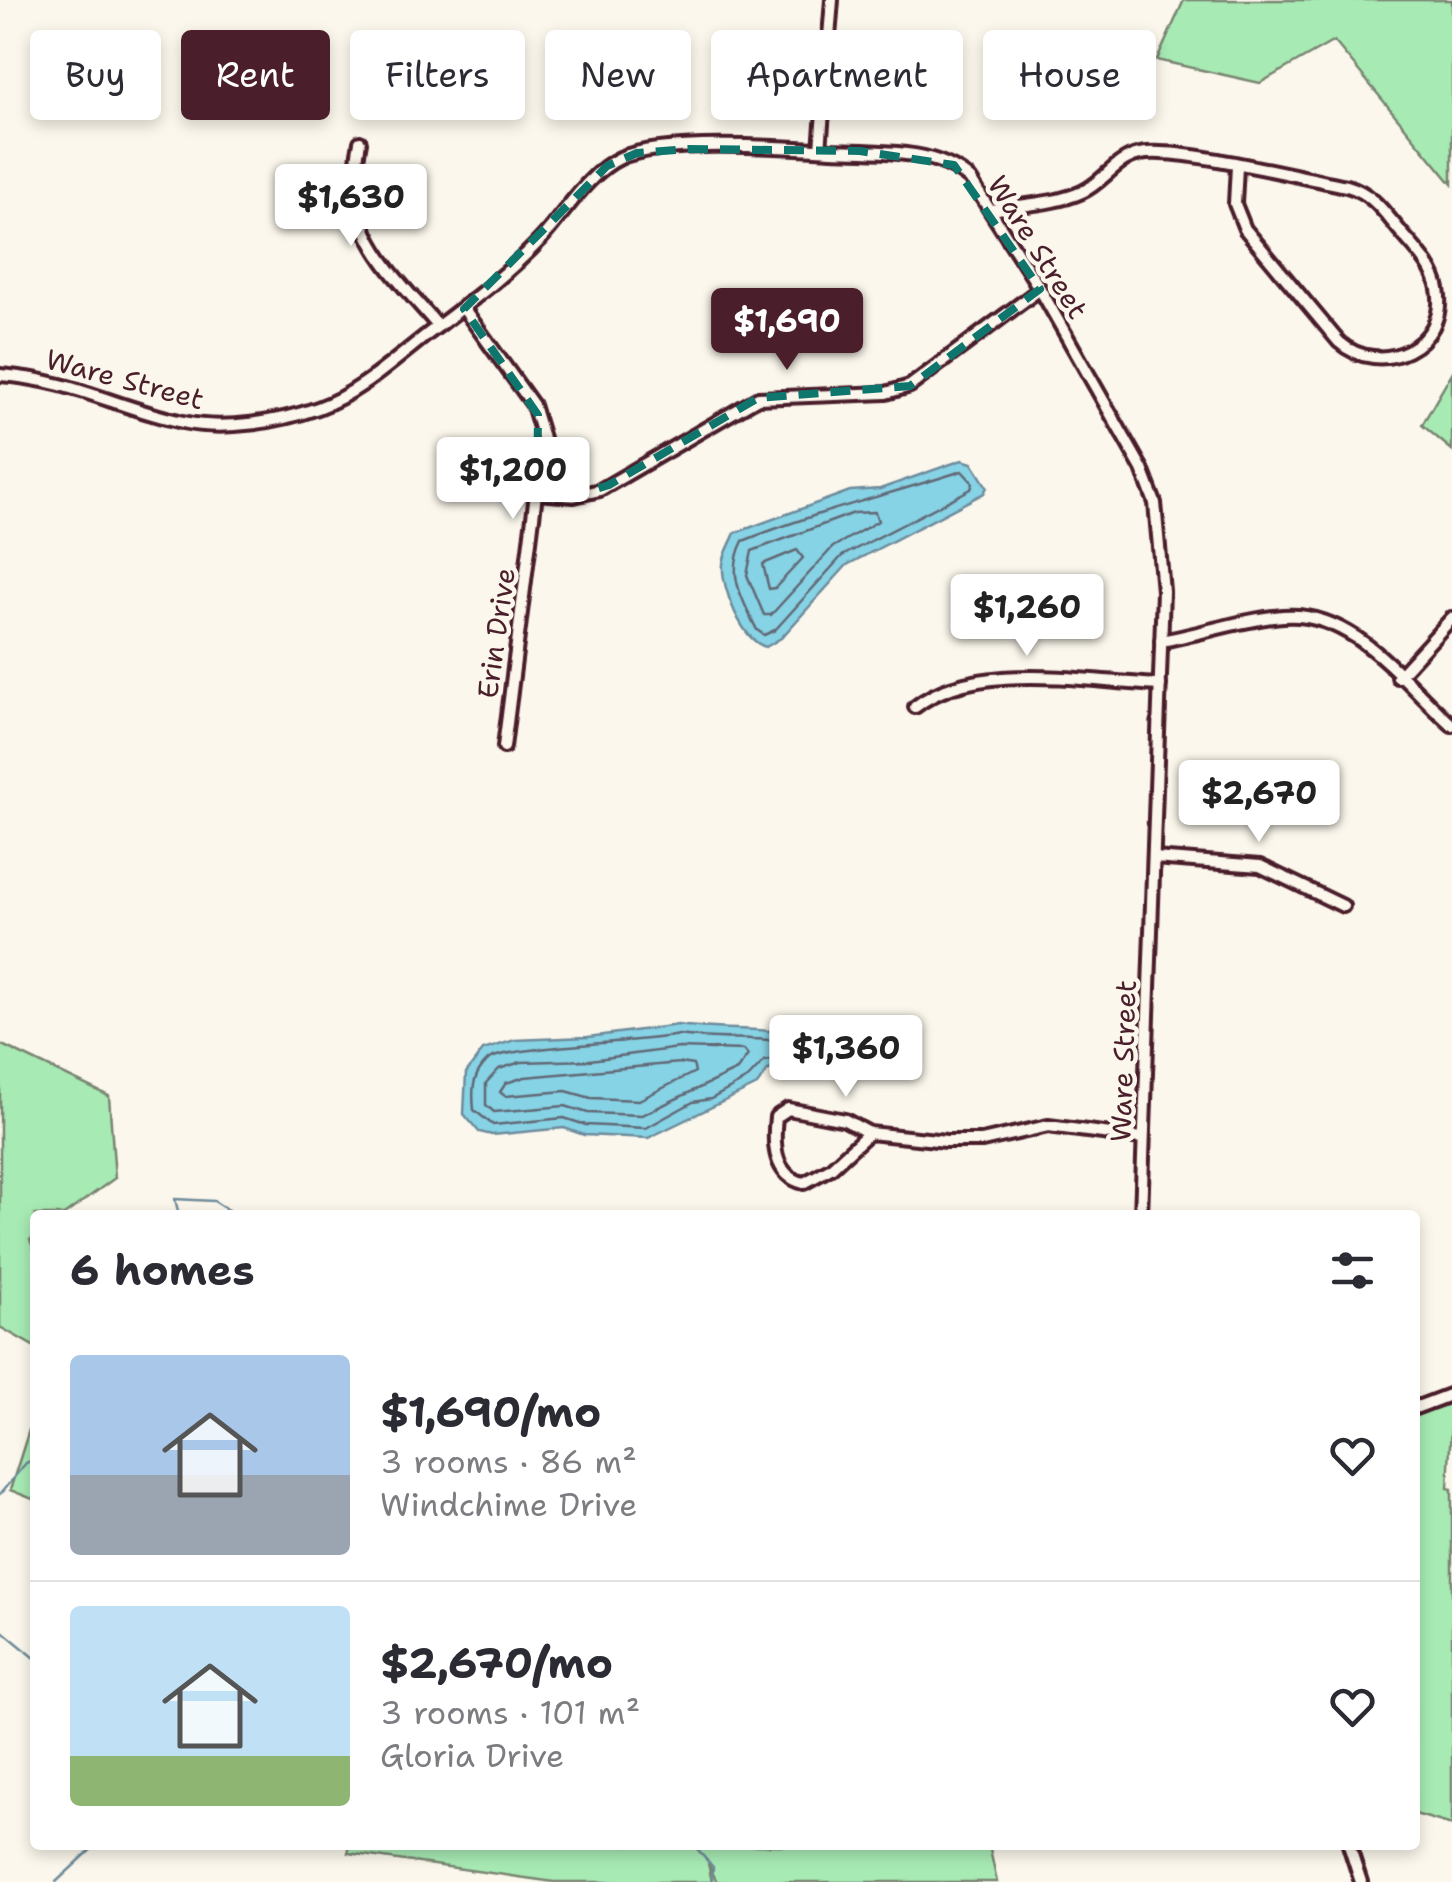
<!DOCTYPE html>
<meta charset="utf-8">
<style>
body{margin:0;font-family:"Shantell Sans",sans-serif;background:#f7f7f7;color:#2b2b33;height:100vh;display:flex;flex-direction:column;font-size:38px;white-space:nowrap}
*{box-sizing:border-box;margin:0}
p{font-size:32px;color:#7c7c81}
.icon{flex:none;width:55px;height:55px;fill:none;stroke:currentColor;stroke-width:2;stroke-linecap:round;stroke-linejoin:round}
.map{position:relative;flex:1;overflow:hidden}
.side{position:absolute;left:30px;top:1210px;width:1390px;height:640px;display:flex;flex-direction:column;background:#fff;border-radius:10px;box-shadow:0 5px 15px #0003}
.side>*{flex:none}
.top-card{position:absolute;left:30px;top:30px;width:1392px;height:90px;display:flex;gap:20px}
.price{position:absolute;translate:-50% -85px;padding:0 22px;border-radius:10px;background:#fff;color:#222;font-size:32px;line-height:65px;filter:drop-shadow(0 2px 5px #0008)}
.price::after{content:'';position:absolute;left:50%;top:60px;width:30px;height:22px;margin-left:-15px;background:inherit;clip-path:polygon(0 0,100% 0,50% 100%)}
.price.current{background:#4a1f2b;color:#fff}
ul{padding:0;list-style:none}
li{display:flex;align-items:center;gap:30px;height:250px;padding:0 40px}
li+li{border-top:2px solid #e1e1e2}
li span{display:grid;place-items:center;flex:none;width:280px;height:200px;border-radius:10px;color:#555}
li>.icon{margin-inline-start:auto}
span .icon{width:120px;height:120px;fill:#fffc;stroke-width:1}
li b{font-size:42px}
h2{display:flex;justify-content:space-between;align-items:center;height:120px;padding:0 40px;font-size:42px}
.pill{padding:0 35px;border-radius:10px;background:#fff;box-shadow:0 5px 15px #0003;font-size:35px;line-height:90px}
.pill.current{background:#4a1f2b;color:#fff}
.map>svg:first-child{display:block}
.green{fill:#a7eab4;stroke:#788470;stroke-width:2.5}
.water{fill:#86d3e5;stroke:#6e8b9b;stroke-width:2.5}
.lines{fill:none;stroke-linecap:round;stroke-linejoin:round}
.shore{stroke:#626775;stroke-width:2.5}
.stream{stroke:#6e8b9b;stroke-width:2.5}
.minor-casing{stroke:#4a1f2b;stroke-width:18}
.minor{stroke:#fbf7ec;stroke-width:10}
.marked{fill:none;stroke:#0f766e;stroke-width:8;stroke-dasharray:20 12;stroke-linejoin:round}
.labels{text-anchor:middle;stroke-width:9;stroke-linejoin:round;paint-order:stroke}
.street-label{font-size:28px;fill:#4a1f2b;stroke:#fbf7ec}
</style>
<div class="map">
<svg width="1452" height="1882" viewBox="0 0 1452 1882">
<rect width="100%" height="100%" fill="#fbf7ec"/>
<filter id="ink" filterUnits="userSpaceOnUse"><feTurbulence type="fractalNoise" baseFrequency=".01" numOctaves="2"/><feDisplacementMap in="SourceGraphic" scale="20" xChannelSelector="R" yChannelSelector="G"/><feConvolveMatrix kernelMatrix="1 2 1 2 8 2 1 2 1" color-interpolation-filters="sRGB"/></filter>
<g filter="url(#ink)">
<g class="green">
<polygon points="1184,0 1452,0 1452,184 1334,41 1260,83 1157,60"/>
<polygon points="1452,373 1452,450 1422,425"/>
<polygon points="0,1044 109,1096 115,1178 64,1215 35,1215 35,1236 30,1240 35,1252 35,1347 0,1327"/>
<polygon points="1452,1403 1448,1488 1452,1489 1452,1825 1415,1814 1415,1415"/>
<polygon points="35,1411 35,1500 10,1490"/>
<polygon points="350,1845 989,1845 997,1882 717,1882 708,1863 712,1882 554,1882 348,1853"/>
</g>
<g class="water">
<path d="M962,460L972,463L987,487L984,493L847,565L781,638L766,647C742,641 721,587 723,564C724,554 731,543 735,533L850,491L880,489Z"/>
<path d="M678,1025C721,1031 763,1027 806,1035L812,1046L810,1056L798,1065L768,1070L757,1085L648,1138L584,1135L564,1128L492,1135L479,1132L464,1114L466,1073L483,1050L515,1040L588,1037Z"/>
</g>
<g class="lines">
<g class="shore">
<path d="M962,471L973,483L971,489L842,556L775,630L764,635L757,630C742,599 726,574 743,541C815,512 888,495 962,471Z"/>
<polygon points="875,512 878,521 833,547 771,615 764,615 747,575 752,551 854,513"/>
<polygon points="797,550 803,558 775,588 769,589 763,564"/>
<path d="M679,1035C719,1041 758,1036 798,1043L801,1049L795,1056L764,1061L747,1079L711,1099L693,1102L646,1128L586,1125L564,1118L493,1125L474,1110C472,1090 472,1075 488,1060C503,1047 646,1042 679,1035Z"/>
<polygon points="679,1048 744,1050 748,1055 737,1070 642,1115 588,1113 565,1106 494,1112 486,1105 486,1083 499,1069 521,1062 590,1060"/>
<polygon points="680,1063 693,1065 695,1072 639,1100 591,1098 566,1091 505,1096 500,1092 506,1083 525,1077"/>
</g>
<g class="stream">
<polyline points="179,1215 175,1199 214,1201 236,1215"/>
<polyline points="0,1494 26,1463 35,1459"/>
<polyline points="0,1629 35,1658"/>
<polyline points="693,1845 713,1867 712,1882"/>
<polyline points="56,1882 96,1845"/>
</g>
<defs>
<g id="minor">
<path d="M360,142C342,231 384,263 438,326"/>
<polyline points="820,149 832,0"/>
<path d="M991,210C1019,205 1056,204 1082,192C1104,182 1115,159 1140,154C1176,146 1303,178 1347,186C1372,193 1384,212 1400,231C1414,248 1434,266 1438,289C1449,347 1380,378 1339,342L1245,229L1235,204L1237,166"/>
<polyline points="464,309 533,405 543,438 504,747"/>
<path d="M0,375C73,380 117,408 183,422C224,431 279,422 318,408C363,392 399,355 437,327C474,299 509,273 541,239C565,213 588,173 620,158C662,139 783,147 832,150C878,152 934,148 970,179L1040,289L1142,469L1155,503L1163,591L1141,1215"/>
<polyline points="537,493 574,496 600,490 758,398 886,393 910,386 1040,289"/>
<path d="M1161,641C1201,634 1243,619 1283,616C1354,610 1403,682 1452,725"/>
<polyline points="1398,677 1452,618"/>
<path d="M915,707C975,659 1087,682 1160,685"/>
<polyline points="1154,858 1260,866 1343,906"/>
<path d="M869,1133L831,1168L804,1183C773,1176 773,1143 776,1117L788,1109L845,1120L869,1133L946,1141H982L1048,1126L1142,1138"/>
<polyline points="1415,1408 1452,1394"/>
<polyline points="1349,1845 1361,1882"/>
</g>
</defs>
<use href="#minor" class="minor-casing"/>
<use href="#minor" class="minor"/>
</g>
</g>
<path class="marked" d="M688,149L860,151L954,165L1040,289L910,386L758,398L609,485L574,496L537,493L538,415L464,309L607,166L637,153Z"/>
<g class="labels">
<g class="street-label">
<text transform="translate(1038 247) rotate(58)" y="10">Ware Street</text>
<text transform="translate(125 379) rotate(15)" y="10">Ware Street</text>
<text transform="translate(496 633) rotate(-82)" y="10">Erin Drive</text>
<text transform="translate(1123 1061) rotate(-88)" y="10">Ware Street</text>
</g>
</g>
</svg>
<b class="price" style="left:351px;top:249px">$1,630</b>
<b class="price current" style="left:787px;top:373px">$1,690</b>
<b class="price" style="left:513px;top:522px">$1,200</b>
<b class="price" style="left:1027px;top:659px">$1,260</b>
<b class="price" style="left:1259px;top:845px">$2,670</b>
<b class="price" style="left:846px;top:1100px">$1,360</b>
<div class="top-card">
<a class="pill">Buy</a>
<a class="pill current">Rent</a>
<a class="pill">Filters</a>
<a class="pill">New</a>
<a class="pill">Apartment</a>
<a class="pill">House</a>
</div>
<section class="side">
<h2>6 homes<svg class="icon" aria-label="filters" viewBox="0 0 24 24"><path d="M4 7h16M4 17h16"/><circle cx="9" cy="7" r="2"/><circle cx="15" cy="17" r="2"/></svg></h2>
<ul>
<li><span style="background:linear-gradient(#a9c7e8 60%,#9aa5b1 0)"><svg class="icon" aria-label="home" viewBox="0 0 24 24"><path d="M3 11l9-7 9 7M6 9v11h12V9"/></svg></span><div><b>$1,690/mo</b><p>3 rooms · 86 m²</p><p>Windchime Drive</p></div><svg class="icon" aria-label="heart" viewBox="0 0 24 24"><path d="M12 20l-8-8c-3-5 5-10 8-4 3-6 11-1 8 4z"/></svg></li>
<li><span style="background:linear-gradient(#bfe0f5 75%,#8fb573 0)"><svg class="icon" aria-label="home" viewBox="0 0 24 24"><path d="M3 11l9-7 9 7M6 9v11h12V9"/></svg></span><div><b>$2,670/mo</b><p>3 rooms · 101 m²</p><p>Gloria Drive</p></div><svg class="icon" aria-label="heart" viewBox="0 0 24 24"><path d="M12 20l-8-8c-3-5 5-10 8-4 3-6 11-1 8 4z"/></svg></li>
</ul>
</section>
</div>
